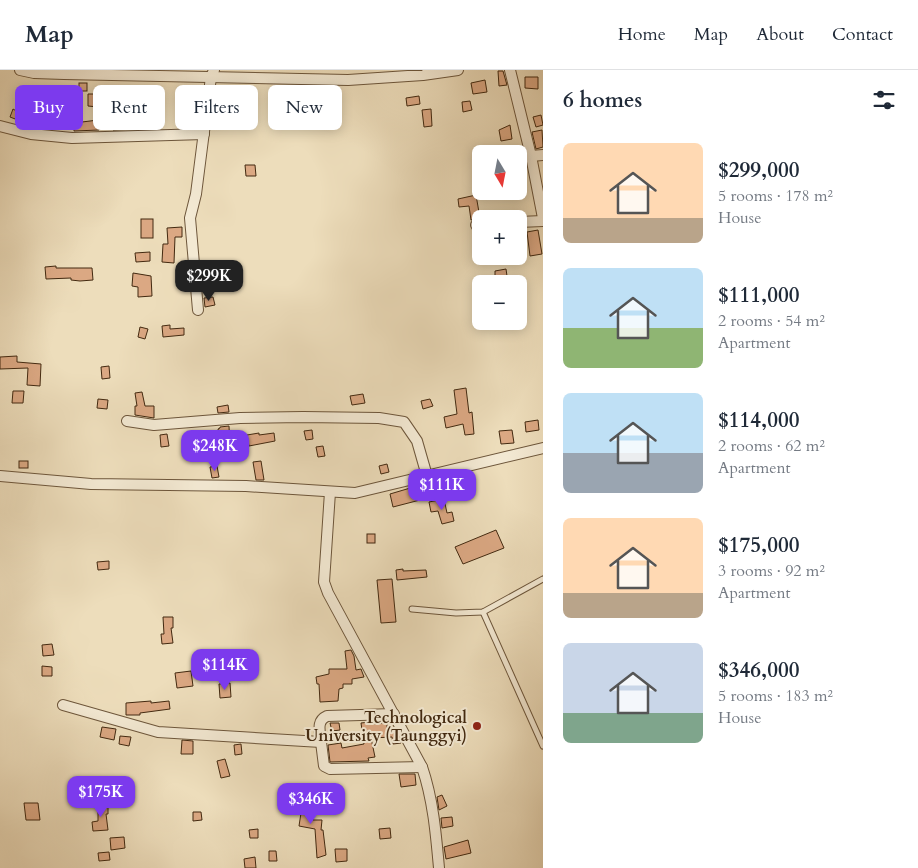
<!DOCTYPE html>
<meta charset="utf-8">
<style>
body{margin:0;font-family:Cardo,serif;background:#f6f6f7;color:#1f2937;height:100vh;display:flex;flex-direction:column;font-size:19px;white-space:nowrap}
*{box-sizing:border-box;margin:0}
p{font-size:16px;color:#747a83}
.icon{flex:none;width:28px;height:28px;fill:none;stroke:currentColor;stroke-width:2;stroke-linecap:round;stroke-linejoin:round}
.map{position:relative;flex:1;overflow:hidden}
.details{display:flex;flex-direction:column;background:#fff;width:375px}
.details>*{flex:none}
.hud{position:absolute;left:15px;top:15px;width:452px;height:45px;display:flex;gap:10px}
.needle{width:32px;rotate:170deg}
.controls{position:absolute;left:472px;top:75px;display:grid;gap:10px}
.controls a{display:grid;place-items:center;width:55px;height:55px;border-radius:8px;background:#fff;box-shadow:0 2px 12px #0003;font-size:25px}
.price{position:absolute;translate:-50% -42px;padding:0 11px;border-radius:10px;background:#7c3aed;color:#fff;font-size:16px;line-height:32px;filter:drop-shadow(0 1px 2px #0008)}
.price::after{content:'';position:absolute;left:50%;top:30px;width:15px;height:11px;margin-left:-8px;background:inherit;clip-path:polygon(0 0,100% 0,50% 100%)}
.price.active{background:#222;color:#fff}
ul{padding:0;list-style:none}
li{display:flex;align-items:center;gap:15px;height:125px;padding:0 20px}
li span{display:grid;place-items:center;flex:none;width:140px;height:100px;border-radius:8px;color:#555}
li>.icon{margin-inline-start:auto}
span .icon{width:60px;height:60px;fill:#fffc;stroke-width:1}
li b{font-size:21px}
h2{display:flex;justify-content:space-between;align-items:center;height:60px;padding:0 20px;font-size:21px}
.tag{padding:0 18px;border-radius:8px;background:#fff;box-shadow:0 2px 12px #0003;font-size:18px;line-height:45px}
.tag.active{background:#7c3aed;color:#fff}
header{display:flex;align-items:center;gap:30px;box-sizing:border-box;height:70px;padding:0 25px;background:#fff;border-bottom:1px solid #e0e1e3}
header strong{font-size:24px}
nav{display:flex;gap:28px;margin-inline-start:auto;font-size:18px}
main{display:flex;flex:1;min-height:0}
.map>svg:first-child{display:block}
.building{fill:#dba883;stroke:#422910}
.lines{fill:none;stroke-linecap:round;stroke-linejoin:round}
.service-casing{stroke:#6d563b;stroke-width:7}
.minor-casing{stroke:#6d563b;stroke-width:12}
.service{stroke:#f3e9d3;stroke-width:5}
.minor{stroke:#f3e9d3;stroke-width:10}
.poi-dot{fill:#8f2418;stroke:#f3e9d3;stroke-width:2}
.labels{text-anchor:middle;stroke-width:4;stroke-linejoin:round;paint-order:stroke}
.poi-label{font-size:16px;font-weight:bold;fill:#422910;stroke:#f3e9d3;text-anchor:end}
</style>
<header>
<strong>Map</strong>
<nav><a>Home</a><a>Map</a><a>About</a><a>Contact</a></nav>
</header>
<main>
<div class="map">
<svg width="543" height="798" viewBox="0 0 543 798">
<rect width="100%" height="100%" fill="#edddbb"/>
<filter id="stains"><feTurbulence type="fractalNoise" baseFrequency=".004" numOctaves="4"/><feColorMatrix values="0 0 0 0 .2 0 0 0 0 .09 0 0 0 0 .02 0 0 0 .5 -.17"/></filter>
<radialGradient id="worn" r=".72"><stop offset=".6" stop-color="#630" stop-opacity="0"/><stop offset="1" stop-color="#630" stop-opacity=".3"/></radialGradient>
<g class="building">
<polygon points="498,1 503,1 507,15 499,16"/>
<polygon points="525,7 538,7 538,19 525,18"/>
<polygon points="485,10 487,22 473,24 471,13"/>
<rect x="79" y="13" width="8" height="8"/>
<polygon points="88,24 98,24 98,37 88,36"/>
<polygon points="419,26 420,34 407,36 406,28"/>
<polygon points="23,28 31,30 23,52 10,47 13,39 18,42"/>
<polygon points="470,31 472,40 463,42 462,32"/>
<polygon points="125,38 135,38 136,49 138,49 139,59 113,60 113,55 101,56 101,47 126,46"/>
<polygon points="192,38 192,54 178,54 177,39"/>
<polygon points="431,39 432,56 424,57 422,40"/>
<polygon points="41,41 69,41 70,52 41,51"/>
<polygon points="541,45 543,55 536,57 533,47"/>
<polygon points="98,50 99,60 74,61 74,53"/>
<polygon points="510,55 512,69 501,71 499,60"/>
<polygon points="542,60 543,77 536,79 532,62"/>
<polygon points="245,95 255,95 256,106 246,106"/>
<polygon points="476,125 480,148 471,150 469,136 459,137 458,129"/>
<rect x="141" y="149" width="12" height="19"/>
<polygon points="182,157 182,167 175,167 174,193 162,192 163,174 168,174 167,158"/>
<polygon points="538,160 542,184 530,186 527,162"/>
<polygon points="150,182 150,191 136,192 135,183"/>
<polygon points="56,196 56,198 92,198 93,210 80,211 71,210 71,208 46,209 45,197"/>
<rect x="213" y="198" width="12" height="11"/>
<polygon points="506,199 507,206 495,207 495,201"/>
<polygon points="133,203 151,206 152,226 138,227 138,217 132,216"/>
<polygon points="213,227 215,235 205,237 204,228"/>
<polygon points="170,255 170,259 184,258 184,265 163,267 162,256"/>
<polygon points="140,257 148,259 145,269 138,267"/>
<polygon points="17,286 17,292 41,294 40,316 27,315 28,298 0,299 0,287"/>
<polygon points="109,296 110,308 102,309 101,297"/>
<polygon points="466,318 469,343 472,342 474,364 465,365 463,354 446,358 444,347 457,344 454,320"/>
<polygon points="13,321 24,321 23,333 12,333"/>
<polygon points="142,322 145,336 154,336 154,348 135,345 135,336 137,336 135,323"/>
<polygon points="363,324 365,333 352,335 350,326"/>
<polygon points="98,329 108,330 107,339 97,338"/>
<polygon points="430,329 433,336 423,339 421,331"/>
<polygon points="228,335 229,342 218,343 217,337"/>
<polygon points="538,350 539,360 526,362 525,352"/>
<polygon points="229,356 230,378 214,379 214,372 220,371 218,359 220,358 220,357"/>
<polygon points="312,360 313,369 306,370 304,361"/>
<polygon points="512,360 514,373 501,374 499,361"/>
<polygon points="194,362 197,373 187,375 185,365"/>
<polygon points="259,363 259,365 274,363 275,371 249,376 247,365"/>
<polygon points="167,364 169,376 161,377 160,365"/>
<polygon points="323,376 325,386 318,387 316,377"/>
<rect x="19" y="391" width="9" height="7"/>
<polygon points="261,391 264,410 256,410 253,392"/>
<polygon points="387,394 389,402 381,404 379,396"/>
<polygon points="217,396 219,407 212,408 210,397"/>
<polygon points="443,409 447,423 437,426 433,411"/>
<polygon points="417,416 420,430 393,437 390,424"/>
<polygon points="444,429 447,443 452,442 454,451 442,454 438,441 431,442 429,432"/>
<polygon points="496,460 504,478 463,494 455,477"/>
<rect x="367" y="464" width="8" height="9"/>
<polygon points="109,491 109,499 98,500 97,492"/>
<polygon points="403,499 403,501 426,500 427,507 397,510 396,500"/>
<polygon points="392,509 396,552 381,553 377,510"/>
<polygon points="163,547 173,547 173,558 171,558 173,573 162,574 161,564 164,564"/>
<polygon points="52,574 54,585 43,586 42,575"/>
<polygon points="351,580 354,586 356,600 361,599 364,607 352,609 352,614 343,614 343,618 339,619 338,631 320,632 319,614 317,614 316,607 329,604 329,599 347,599 345,581"/>
<polygon points="42,596 52,597 52,606 42,606"/>
<polygon points="191,601 193,616 177,618 175,603"/>
<polygon points="230,613 231,627 220,628 219,614"/>
<polygon points="151,631 151,633 169,631 170,639 140,643 140,645 126,645 126,633"/>
<polygon points="370,652 370,654 387,653 387,660 394,659 401,673 393,674 392,667 371,668 375,687 368,688 369,691 330,692 328,675 341,673 342,678 364,674 361,653"/>
<polygon points="330,653 339,653 340,660 332,661"/>
<polygon points="102,657 116,659 114,670 100,667"/>
<polygon points="120,666 131,667 129,676 119,674"/>
<polygon points="182,670 193,671 193,684 181,684"/>
<polygon points="241,674 242,684 235,685 234,675"/>
<polygon points="225,689 230,706 221,708 217,691"/>
<polygon points="399,704 415,704 416,715 401,717"/>
<polygon points="442,725 447,736 439,740 437,727"/>
<polygon points="24,733 38,733 40,750 26,750"/>
<polygon points="98,733 108,733 108,744 106,744 108,760 93,761 92,752 98,751"/>
<polygon points="304,735 315,736 313,750 322,750 321,760 323,760 326,785 317,788 315,759 299,756 301,743 289,744 288,737"/>
<polygon points="193,742 201,742 202,750 193,751"/>
<polygon points="452,747 453,756 442,758 441,748"/>
<polygon points="390,758 391,768 380,769 379,759"/>
<polygon points="258,759 258,768 250,768 249,760"/>
<polygon points="124,767 125,778 111,780 110,768"/>
<polygon points="468,770 471,783 446,789 444,777"/>
<polygon points="335,779 347,779 347,791 336,792"/>
<polygon points="269,781 276,781 277,791 269,791"/>
<polygon points="109,782 110,790 99,791 98,783"/>
<polygon points="255,787 256,798 245,798 244,789"/>
</g>
<g class="lines">
<defs>
<g id="service">
<polyline points="412,539 456,543 483,542 543,509"/>
<polyline points="483,542 543,676"/>
</g>
<g id="minor">
<polyline points="20,0 34,3 64,4 348,10 423,5 458,0"/>
<polyline points="510,0 531,86 543,148"/>
<polyline points="0,56 31,64 72,68 204,64"/>
<polyline points="519,87 543,85"/>
<polyline points="519,152 543,151"/>
<polyline points="476,155 481,155"/>
<polyline points="198,240 190,148 196,124 211,7 214,0"/>
<polyline points="127,351 154,355 240,348 303,347 379,348 404,352 417,371 427,406"/>
<polyline points="0,406 91,414 246,416 355,423 543,378"/>
<path d="M330,422L324,512L328,523L422,697C433,729 436,764 439,798"/>
<path d="M63,635L158,662L321,672C320,661 316,651 327,646L394,644"/>
<polyline points="321,672 324,696 330,699 422,697"/>
</g>
</defs>
<use href="#service" class="service-casing"/>
<use href="#minor" class="minor-casing"/>
<use href="#service" class="service"/>
<use href="#minor" class="minor"/>
</g>
<circle class="poi-dot" cx="477" cy="656" r="5"/>
<g class="labels">
<g class="poi-label">
<text x="467" y="653">Technological<tspan x="467" dy="18">University (Taunggyi)</tspan></text>
</g>
</g>
<rect width="100%" height="100%" filter="url(#stains)"/>
<rect width="100%" height="100%" fill="url(#worn)"/>
</svg>
<div class="controls">
<a><svg class="needle" viewBox="-14 -14 28 28"><path d="M0-13l5 13h-10z" fill="#e53935"/><path d="M0 13l5-13h-10z" fill="#747a83"/></svg></a>
<a>+</a>
<a>−</a>
</div>
<b class="price active" style="left:209px;top:232px">$299K</b>
<b class="price" style="left:215px;top:402px">$248K</b>
<b class="price" style="left:442px;top:441px">$111K</b>
<b class="price" style="left:225px;top:621px">$114K</b>
<b class="price" style="left:101px;top:748px">$175K</b>
<b class="price" style="left:311px;top:755px">$346K</b>
<div class="hud">
<a class="tag active">Buy</a>
<a class="tag">Rent</a>
<a class="tag">Filters</a>
<a class="tag">New</a>
</div>
</div>
<section class="details">
<h2>6 homes<svg class="icon" aria-label="filters" viewBox="0 0 24 24"><path d="M4 7h16M4 17h16"/><circle cx="9" cy="7" r="2"/><circle cx="15" cy="17" r="2"/></svg></h2>
<ul>
<li><span style="background:linear-gradient(#ffd9b3 75%,#b9a48a 0)"><svg class="icon" aria-label="home" viewBox="0 0 24 24"><path d="M3 11l9-7 9 7M6 9v11h12V9"/></svg></span><div><b>$299,000</b><p>5 rooms · 178 m²</p><p>House</p></div></li>
<li><span style="background:linear-gradient(#bfe0f5 60%,#8fb573 0)"><svg class="icon" aria-label="home" viewBox="0 0 24 24"><path d="M3 11l9-7 9 7M6 9v11h12V9"/></svg></span><div><b>$111,000</b><p>2 rooms · 54 m²</p><p>Apartment</p></div></li>
<li><span style="background:linear-gradient(#bfe0f5 60%,#9aa5b1 0)"><svg class="icon" aria-label="home" viewBox="0 0 24 24"><path d="M3 11l9-7 9 7M6 9v11h12V9"/></svg></span><div><b>$114,000</b><p>2 rooms · 62 m²</p><p>Apartment</p></div></li>
<li><span style="background:linear-gradient(#ffd9b3 75%,#b9a48a 0)"><svg class="icon" aria-label="home" viewBox="0 0 24 24"><path d="M3 11l9-7 9 7M6 9v11h12V9"/></svg></span><div><b>$175,000</b><p>3 rooms · 92 m²</p><p>Apartment</p></div></li>
<li><span style="background:linear-gradient(#c9d6e8 70%,#7fa58c 0)"><svg class="icon" aria-label="home" viewBox="0 0 24 24"><path d="M3 11l9-7 9 7M6 9v11h12V9"/></svg></span><div><b>$346,000</b><p>5 rooms · 183 m²</p><p>House</p></div></li>
</ul>
</section>
</main>
